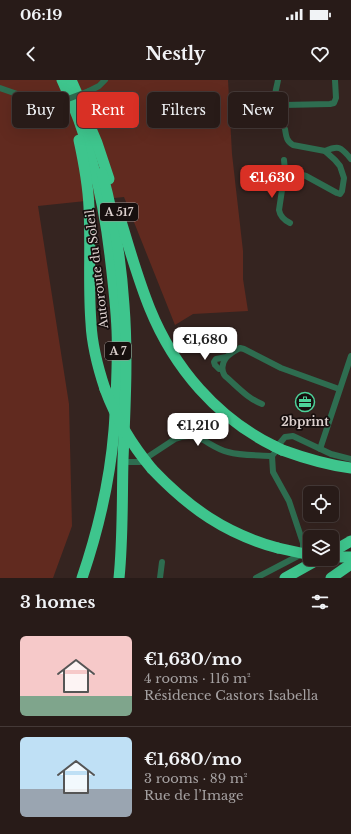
<!DOCTYPE html>
<meta charset="utf-8">
<style>
body{margin:0;font-family:"Libre Baskerville",serif;background:#302421;color:#f1f3f6;height:100vh;display:flex;flex-direction:column;font-size:15px;white-space:nowrap}
*{box-sizing:border-box;margin:0}
p{font-size:13px;color:#a5a1a2}
.icon{flex:none;width:22px;height:22px;fill:none;stroke:currentColor;stroke-width:2;stroke-linecap:round;stroke-linejoin:round}
.map{position:relative;height:498px;overflow:hidden}
.panel{display:flex;flex-direction:column;background:#281b18;flex:1}
.panel>*{flex:none}
.guide{position:absolute;left:12px;top:12px;width:327px;height:36px;display:flex;gap:8px}
.buttons{position:absolute;left:303px;top:406px;display:grid;gap:8px}
.buttons a{display:grid;place-items:center;width:36px;height:36px;border-radius:6px;background:#281b18;box-shadow:0 4px 16px #0002,0 0 0 1px #443937;font-size:20px}
.price{position:absolute;translate:-50% -34px;padding:0 9px;border-radius:8px;background:#fff;color:#222;font-size:13px;line-height:26px;filter:drop-shadow(0 1px 2px #0008)}
.price::after{content:'';position:absolute;left:50%;top:24px;width:12px;height:9px;margin-left:-6px;background:inherit;clip-path:polygon(0 0,100% 0,50% 100%)}
.price.current{background:#d93025;color:#fff}
ul{padding:0;list-style:none}
li{display:flex;align-items:center;gap:12px;height:100px;padding:0 20px}
li+li{border-top:1px solid #443937}
li span{display:grid;place-items:center;flex:none;width:112px;height:80px;border-radius:6px;color:#555}
li>.icon{margin-inline-start:auto}
span .icon{width:48px;height:48px;fill:#fffc;stroke-width:1}
li b{font-size:17px}
h2{display:flex;justify-content:space-between;align-items:center;height:48px;padding:0 20px;font-size:17px}
.chip{padding:0 14px;border-radius:6px;background:#281b18;box-shadow:0 4px 16px #0002,0 0 0 1px #443937;font-size:14px;line-height:36px}
.chip.current{background:#d93025;color:#fff}
.status{display:flex;justify-content:space-between;align-items:center;height:28px;padding:0 20px;background:#281b18;direction:ltr}
.status svg{height:11px;fill:currentColor}
header{display:flex;justify-content:space-between;align-items:center;height:52px;padding:0 20px;background:#281b18;font-size:18px;font-weight:700}
.map>svg:first-child{display:block}
.green{fill:#612a1f}
.lines{fill:none;stroke-linecap:round;stroke-linejoin:round}
.minor{stroke:#2e6d50;stroke-width:6}
.motorway{stroke:#3ec58d;stroke-width:11}
.minor-bridge{stroke:#2e6d50;stroke-width:6}
.motorway-bridge{stroke:#3ec58d;stroke-width:11}
.labels{text-anchor:middle;stroke-width:3.5;stroke-linejoin:round;paint-order:stroke}
.shield{fill:#170f0e;stroke:#a19694;stroke-width:1}
.shield-label{font-size:11px;font-weight:bold;fill:#dcd0ce}
.street-label{font-size:12px;fill:#dcd0ce;stroke:#170f0e}
.poi-label{font-size:12px;font-weight:bold;fill:#dcd0ce;stroke:#170f0e}
</style>
<div class="status"><b>06:19</b><svg viewBox="0 0 49 12"><path d="M0 12V9h3v3zM5 12V6h3v6zM10 12V3h3v9zM15 12V0h3v12zM26 1h20v11H26zM47 4h2v5h-2z"/></svg></div>
<header><svg class="icon" aria-label="back" viewBox="0 0 24 24"><path d="M15 5l-7 7 7 7"/></svg>Nestly<svg class="icon" aria-label="heart" viewBox="0 0 24 24"><path d="M12 20l-8-8c-3-5 5-10 8-4 3-6 11-1 8 4z"/></svg></header>
<div class="map">
<svg width="351" height="498" viewBox="0 0 351 498">
<rect width="100%" height="100%" fill="#352420"/>
<polygon class="green" points="0,0 228,0 232,74 243,171 243,199 248,231 193,234 175,245 124,117 38,126 69,324 72,446 53,498 0,498 0,8 2,7 0,5"/>
<g class="lines">
<g class="minor">
<path d="M278,0C277,8 272,18 278,24L284,25L330,24L334,23L336,18L335,0"/>
<polyline points="0,8 46,24 51,24 60,22"/>
<polyline points="89,11 99,6 105,0"/>
<path d="M325,71C339,65 341,67 351,79"/>
<path d="M284,80L285,90L279,130C280,136 284,140 290,143"/>
<path d="M285,90L306,96L337,113L340,114L342,111L344,98L340,86L335,80L325,71L293,65C286,61 286,55 285,49"/>
<polyline points="222,289 219,289 215,285 214,282 216,279 226,277"/>
<path d="M262,324C247,318 238,307 225,296C221,291 222,283 226,278C229,274 236,270 240,268L244,269L281,288L339,309"/>
<polyline points="280,363 285,357 293,356 331,374 351,379"/>
<polyline points="320,369 351,276"/>
<path d="M129,382H140L175,359C200,349 207,367 228,372C242,376 258,375 272,376"/>
<polyline points="160,498 162,482"/>
<polyline points="256,498 298,476 303,471 303,463 289,421 273,392 272,376 276,371"/>
</g>
<g class="motorway">
<path d="M62,0C88,55 103,115 110,175C113,200 116,225 117,250C118,272 117,295 116,317C115,328 115,339 114,350C110,400 98,451 82,498"/>
<polyline points="71,0 82,25 88,44"/>
<polyline points="86,37 97,63 109,99"/>
<path d="M79,60C84,83 88,104 89,127C91,166 88,205 91,243C92,266 98,288 105,309"/>
<path d="M102,93C114,136 121,180 124,225C128,276 125,328 123,380C122,419 123,459 119,498"/>
<path d="M118,131C128,164 137,197 150,229C174,288 217,338 274,366"/>
<path d="M282,370C304,378 327,385 351,388"/>
<path d="M152,389C189,428 226,454 278,468"/>
<polyline points="332,472 351,461"/>
<polyline points="332,477 351,477"/>
<polyline points="285,498 319,479"/>
<polyline points="331,498 351,484"/>
</g>
<polyline class="minor-bridge" points="60,22 89,11"/>
<g class="motorway-bridge">
<path d="M105,309C116,339 132,365 152,389"/>
<polyline points="274,366 282,370"/>
<polyline points="278,468 310,475"/>
</g>
</g>
<defs>
<symbol id="office-ring" viewBox="-11 -11 22 22"><circle r="9.5" fill="#170f0e" stroke="#4dd39a" stroke-width="1.5"/><path d="M-6-3h4V-5.5h4V-3h4V5H-6ZM-1-4.5V-3h2v-1.5ZM-6 0V1H6V0Z" fill="#4dd39a"/></symbol>
</defs>
<g fill-rule="evenodd">
<use href="#office-ring" x="294" y="311" width="22" height="22"/>
</g>
<g class="labels">
<g class="shield">
<rect x="100" y="123" width="38" height="18" rx="3"/>
<rect x="105" y="262" width="26" height="18" rx="3"/>
</g>
<g class="shield-label">
<text x="119" y="136">A 517</text>
<text x="118" y="275">A 7</text>
</g>
<g class="street-label">
<text transform="translate(97 189) rotate(-97)" y="4">Autoroute du Soleil</text>
</g>
<g class="poi-label">
<text x="305" y="346">2bprint</text>
</g>
</g>
</svg>
<div class="buttons">
<a><svg class="icon" aria-label="locate" viewBox="0 0 24 24"><circle cx="12" cy="12" r="6"/><path d="M12 2v4M12 18v4M2 12h4M18 12h4"/></svg></a>
<a><svg class="icon" aria-label="layers" viewBox="0 0 24 24"><path d="M12 4l9 5-9 5-9-5zM3 14l9 5 9-5"/></svg></a>
</div>
<b class="price current" style="left:272px;top:119px">€1,630</b>
<b class="price" style="left:205px;top:281px">€1,680</b>
<b class="price" style="left:198px;top:367px">€1,210</b>
<div class="guide">
<a class="chip">Buy</a>
<a class="chip current">Rent</a>
<a class="chip">Filters</a>
<a class="chip">New</a>
</div>
</div>
<section class="panel">
<h2>3 homes<svg class="icon" aria-label="filters" viewBox="0 0 24 24"><path d="M4 7h16M4 17h16"/><circle cx="9" cy="7" r="2"/><circle cx="15" cy="17" r="2"/></svg></h2>
<ul>
<li><span style="background:linear-gradient(#f6c9c9 75%,#7fa58c 0)"><svg class="icon" aria-label="home" viewBox="0 0 24 24"><path d="M3 11l9-7 9 7M6 9v11h12V9"/></svg></span><div><b>€1,630/mo</b><p>4 rooms · 116 m²</p><p>Résidence Castors Isabella</p></div></li>
<li><span style="background:linear-gradient(#bfe0f5 65%,#9aa5b1 0)"><svg class="icon" aria-label="home" viewBox="0 0 24 24"><path d="M3 11l9-7 9 7M6 9v11h12V9"/></svg></span><div><b>€1,680/mo</b><p>3 rooms · 89 m²</p><p>Rue de l’Image</p></div></li>
</ul>
</section>
